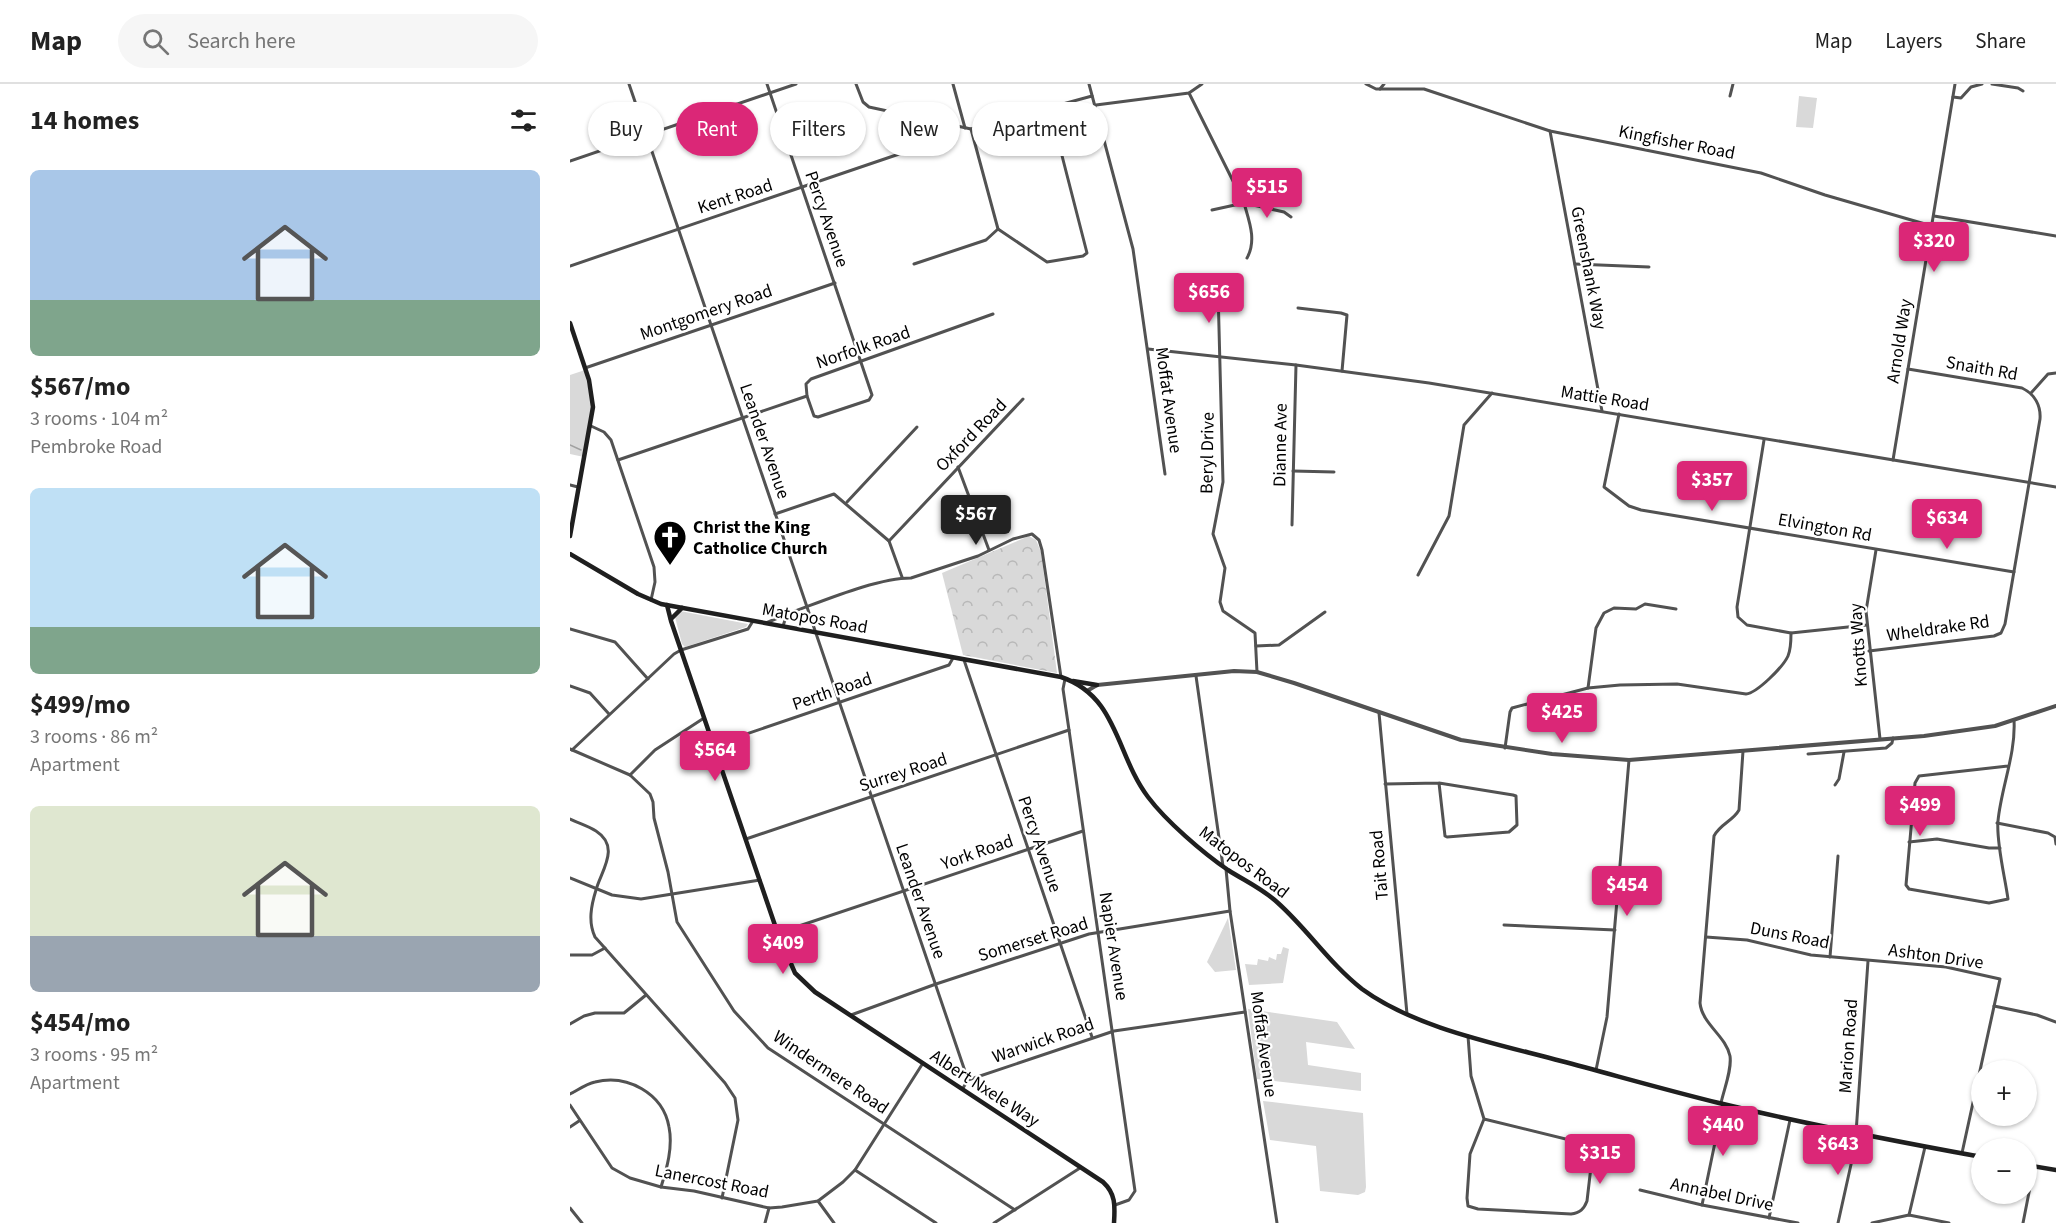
<!DOCTYPE html>
<meta charset="utf-8">
<style>
body{margin:0;font-family:"Source Sans 3",sans-serif;background:#f6f6f6;color:#222;height:100vh;display:flex;flex-direction:column;font-size:22px;white-space:nowrap}
*{box-sizing:border-box;margin:0}
p{font-size:20px;color:#767676}
.icon{flex:none;width:33px;height:33px;fill:none;stroke:currentColor;stroke-width:2;stroke-linecap:round;stroke-linejoin:round}
.map{position:relative;flex:1;overflow:hidden}
.panel{display:flex;flex-direction:column;background:#fff;width:570px}
.panel>*{flex:none}
.hud{position:absolute;left:18px;top:18px;width:570px;height:54px;display:flex;gap:12px}
.buttons{position:absolute;left:1401px;top:976px;display:grid;gap:12px}
.buttons a{display:grid;place-items:center;width:66px;height:66px;border-radius:50%;background:#fff;box-shadow:0 2px 4px #0004;font-size:30px}
.price{position:absolute;translate:-50% -51px;padding:0 14px;border-radius:6px;background:#db2777;color:#fff;font-size:20px;line-height:39px;filter:drop-shadow(0 2px 3px #0008)}
.price::after{content:'';position:absolute;left:50%;top:36px;width:18px;height:14px;margin-left:-9px;background:inherit;clip-path:polygon(0 0,100% 0,50% 100%)}
.price.selected{background:#222;color:#fff}
ul{padding:0;list-style:none}
li{display:grid;align-content:center;gap:12px;height:318px;padding:0 30px}
li span{display:grid;place-items:center;height:186px;border-radius:9px;color:#555}
li>.icon{margin-inline-start:auto}
span .icon{width:108px;height:108px;fill:#fffc;stroke-width:1}
li b{font-size:26px}
h2{display:flex;justify-content:space-between;align-items:center;height:72px;padding:0 30px;font-size:26px}
.pill{padding:0 21px;border-radius:27px;background:#fff;box-shadow:0 2px 4px #0004;font-size:21px;line-height:54px}
.pill.selected{background:#db2777;color:#fff}
header{display:flex;align-items:center;gap:36px;box-sizing:border-box;height:84px;padding:0 30px;background:#fff;border-bottom:2px solid #e0e0e0}
header strong{font-size:28px}
nav{display:flex;gap:33px;margin-inline-start:auto;font-size:21px}
.search{width:420px;height:54px;background:#f6f6f6;display:flex;align-items:center;gap:15px;box-sizing:border-box;padding:0 21px;border-radius:33px;color:#767676;font-size:22px}
main{display:flex;flex:1;min-height:0}
.map>svg:first-child{display:block}
.grass{fill:#d9d9d9}
.forest{fill:url(#forest-crowns)}
.lines{fill:none;stroke-linecap:round;stroke-linejoin:round}
.stream{stroke:#a0a0a0;stroke-width:1.5}
.minor{stroke:#525252;stroke-width:3}
.tertiary{stroke:#525252;stroke-width:4}
.secondary{stroke:#1f1f1f;stroke-width:4.5}
.labels{text-anchor:middle;stroke-width:4.5;stroke-linejoin:round;paint-order:stroke}
.street-label{font-size:18px;fill:#000;stroke:#fff}
.poi-label{font-size:18px;font-weight:bold;fill:#000;stroke:#fff;text-anchor:start}
</style>
<header>
<strong>Map</strong>
<div class="search"><svg class="icon" aria-label="search" viewBox="0 0 24 24"><circle cx="10" cy="10" r="6"/><path d="M15 15l6 6"/></svg>Search here</div>
<nav><a>Map</a><a>Layers</a><a>Share</a></nav>
</header>
<main>
<section class="panel">
<h2>14 homes<svg class="icon" aria-label="filters" viewBox="0 0 24 24"><path d="M4 7h16M4 17h16"/><circle cx="9" cy="7" r="2"/><circle cx="15" cy="17" r="2"/></svg></h2>
<ul>
<li><span style="background:linear-gradient(#a9c7e8 70%,#7fa58c 0)"><svg class="icon" aria-label="home" viewBox="0 0 24 24"><path d="M3 11l9-7 9 7M6 9v11h12V9"/></svg></span><div><b>$567/mo</b><p>3 rooms · 104 m²</p><p>Pembroke Road</p></div></li>
<li><span style="background:linear-gradient(#bfe0f5 75%,#7fa58c 0)"><svg class="icon" aria-label="home" viewBox="0 0 24 24"><path d="M3 11l9-7 9 7M6 9v11h12V9"/></svg></span><div><b>$499/mo</b><p>3 rooms · 86 m²</p><p>Apartment</p></div></li>
<li><span style="background:linear-gradient(#dfe7d0 70%,#9aa5b1 0)"><svg class="icon" aria-label="home" viewBox="0 0 24 24"><path d="M3 11l9-7 9 7M6 9v11h12V9"/></svg></span><div><b>$454/mo</b><p>3 rooms · 95 m²</p><p>Apartment</p></div></li>
</ul>
</section>
<div class="map">
<svg width="1486" height="1139" viewBox="0 0 1486 1139">
<defs>
<pattern id="forest-crowns" width="20" height="18" patternUnits="userSpaceOnUse" patternTransform="scale(1.5)"><rect width="20" height="18" fill="#d9d9d9"/><path d="M2 6a3 3 0 1 1 6 0M12 15a3 3 0 1 1 6 0" fill="none" stroke="#b8b8b8"/></pattern>
</defs>
<rect width="100%" height="100%" fill="#fff"/>
<g class="grass">
<polygon points="1229,12 1247,14 1243,44 1226,43"/>
<polygon points="15,286 22,324 14,373 0,370 0,291"/>
<polygon points="110,527 178,540 176,543 115,563 112,560 105,533"/>
<polygon points="658,834 666,886 645,888 637,878"/>
<polygon points="713,863 719,865 713,899 679,901 675,880 687,881 688,875 698,877 699,873 706,876 707,870 711,870"/>
<polygon points="678,925 767,938 785,965 736,958 738,981 791,989 791,1007 687,995"/>
<polygon points="693,1017 793,1029 796,1103 795,1108 788,1111 750,1107 746,1062 700,1056"/>
</g>
<polygon class="forest" points="459,452 466,456 471,468 487,589 393,571 372,489"/>
<g class="lines">
<polyline class="stream" points="0,361 11,366"/>
<g class="minor">
<polyline points="59,0 398,996"/>
<polyline points="197,0 302,311 299,316 248,333 244,332 237,312"/>
<polyline points="286,0 293,18 299,23 401,45 522,12"/>
<polyline points="383,0 395,44"/>
<polyline points="519,0 563,165 595,390"/>
<polyline points="796,0 806,5 854,5 980,47 1191,89 1255,111 1362,142"/>
<polyline points="1422,0 1448,4 1453,7"/>
<polyline points="810,5 814,0"/>
<polyline points="619,9 674,119 714,128 721,133"/>
<polyline points="1160,12 1163,0"/>
<polyline points="1383,13 1391,14 1401,3 1412,0"/>
<polyline points="526,21 619,9 632,0"/>
<polyline points="980,47 1032,327"/>
<polyline points="0,77 226,0"/>
<path d="M642,126L674,119C679,137 687,156 677,174"/>
<polyline points="1364,132 1486,152"/>
<polyline points="428,145 477,178 513,172 517,169 480,25"/>
<polyline points="344,180 416,156 428,145 401,45"/>
<polyline points="1005,180 1079,183"/>
<polyline points="0,182 338,67"/>
<polyline points="648,206 653,398 643,450 655,484 650,518 653,527 685,549 687,588"/>
<polyline points="728,224 771,229 777,231 772,287"/>
<polyline points="578,265 726,281 859,299 1486,403"/>
<polyline points="15,284 265,199"/>
<polyline points="1461,309 1478,290 1486,289"/>
<polyline points="1049,330 1034,403 1059,422 1071,426 1444,488"/>
<polyline points="21,342 34,348 41,356 84,483 85,498 81,516"/>
<polyline points="1194,356 1167,523 1168,533 1177,541 1221,549 1297,541"/>
<polyline points="48,376 237,312 236,300 241,295 423,230"/>
<polyline points="1323,376 1385,0"/>
<polyline points="388,383 419,466"/>
<polyline points="723,387 764,388"/>
<polyline points="0,401 8,403"/>
<polyline points="277,418 347,343"/>
<polyline points="205,430 264,410 319,457 332,493"/>
<polyline points="722,441 726,281"/>
<polyline points="319,457 453,315"/>
<polyline points="1306,466 1296,527 1310,655"/>
<polyline points="848,491 879,432 894,341 922,309"/>
<polyline points="196,539 217,530"/>
<path d="M213,542L217,530C251,518 306,494 341,494L408,472L443,455L462,450L469,456L472,466L491,593"/>
<polyline points="0,545 45,558 78,595"/>
<polyline points="686,562 709,561 755,528"/>
<path d="M1299,567L1424,552L1431,549L1435,540L1470,335C1471,322 1465,310 1452,304L1338,285"/>
<polyline points="394,576 522,953"/>
<polyline points="626,592 653,782"/>
<polyline points="495,595 493,605 499,646 565,1107 559,1116 545,1121"/>
<polyline points="0,602 20,609 39,630"/>
<polyline points="1018,604 1026,544 1034,529 1044,524 1066,525 1075,520 1106,525"/>
<polyline points="809,629 837,930"/>
<polyline points="144,661 379,581 383,574"/>
<path d="M935,664L940,628L942,624L1018,604L1050,601L1107,600L1176,610C1187,609 1213,583 1218,572C1221,565 1221,556 1221,549"/>
<polyline points="0,665 60,691 80,710 83,718 84,734 98,788 107,838 164,927 198,964 445,1126"/>
<polyline points="2,666 104,570 111,566 178,545 183,537"/>
<polyline points="1238,670 1316,664 1322,659 1323,654"/>
<path d="M1438,682L1349,692L1345,699L1336,801L1339,805L1419,819L1438,815C1435,793 1426,758 1428,737C1431,704 1446,670 1444,636"/>
<polyline points="60,691 85,666 134,634"/>
<polyline points="815,700 869,699 943,711 946,712 947,741 939,748 877,753 875,752 869,699"/>
<polyline points="1265,701 1269,695 1274,668"/>
<path d="M0,735C8,739 18,742 26,747C51,763 31,787 26,806C21,822 18,838 25,853L155,999L165,1014L168,1036L152,1114"/>
<polyline points="1427,739 1478,749 1485,753 1486,760"/>
<polyline points="176,755 499,646"/>
<polyline points="1339,758 1367,755 1419,764 1430,764"/>
<polyline points="656,785 660,827 707,1139"/>
<polyline points="0,794 42,811 71,815 190,796"/>
<polyline points="934,841 1045,846"/>
<polyline points="208,849 513,747"/>
<polyline points="1136,853 1177,856 1241,871 1376,883 1430,895 1392,1069"/>
<polyline points="0,871 22,871 35,864"/>
<polyline points="1260,873 1268,772"/>
<polyline points="1424,922 1467,931 1486,938"/>
<polyline points="281,931 366,900 519,850 660,827"/>
<polyline points="0,940 14,932 25,929 54,929 76,911"/>
<path d="M898,952L901,992L914,1035L900,1070L897,1114L898,1122L908,1125L1001,1130C1010,1129 1014,1125 1017,1117L1022,1074V1068L1016,1060L914,1035"/>
<polyline points="1026,986 1037,933 1059,676"/>
<polyline points="393,1004 398,996 544,947 675,928"/>
<path d="M0,1010C8,1006 16,1000 25,998C57,990 93,1009 99,1043C103,1063 97,1084 91,1103"/>
<path d="M1151,1019C1154,1005 1162,986 1160,972C1156,952 1132,940 1130,919L1144,752C1150,740 1163,737 1169,726L1173,667"/>
<polyline points="0,1021 42,1084 60,1094 91,1103 124,1107 199,1124 212,1123 248,1117 273,1098 285,1086 353,979"/>
<polyline points="0,1043 9,1037"/>
<polyline points="1286,1049 1298,877"/>
<polyline points="285,1086 366,1139"/>
<polyline points="1070,1106 1132,1121 1228,1139"/>
<polyline points="248,1117 264,1139"/>
<polyline points="1132,1121 1153,1020"/>
<polyline points="0,1124 12,1139"/>
<polyline points="1339,1131 1355,1063"/>
<polyline points="1199,1134 1220,1036"/>
<polyline points="195,1139 199,1124"/>
<polyline points="424,1139 510,1084"/>
<polyline points="1268,1139 1288,1049"/>
<polyline points="1302,1139 1339,1131 1379,1139"/>
<polyline points="1453,1139 1464,1083"/>
</g>
<polyline class="tertiary" points="517,607 527,601 537,600 664,587 687,588 724,599 891,656 982,670 1059,676 1354,652 1425,642 1486,622"/>
<g class="secondary">
<polyline points="0,239 19,296 23,323 0,452"/>
<path d="M0,470L68,510L91,520L491,593C548,612 546,671 578,713C596,737 633,769 658,786C675,797 693,805 708,819C738,846 760,880 792,905C845,944 928,960 991,977C1044,991 1096,1006 1149,1019C1236,1040 1324,1057 1412,1073"/>
<polyline points="97,521 101,537 209,853"/>
<polyline points="101,535 112,524"/>
<polyline points="503,597 527,601"/>
<path d="M209,852L225,889L245,908L533,1098C546,1110 545,1122 544,1139"/>
<polyline points="1456,1081 1486,1086"/>
</g>
</g>
<defs>
<symbol id="church-pin" viewBox="-11 -11 22 30"><path d="M0 17L-7.5 6A9.5 9.5 0 1 1 7.5 6Z" fill="#000" stroke="#fff"/><path d="M-1.2-6h2.4v3.5h3.3v2.4h-3.3V6h-2.4V-.1h-3.3v-2.4h3.3Z" fill="#fff"/></symbol>
</defs>
<g fill-rule="evenodd">
<use href="#church-pin" x="81" y="434" width="38" height="52"/>
</g>
<g class="labels">
<g class="street-label">
<text transform="translate(1107 58) rotate(11)" y="6">Kingfisher Road</text>
<text transform="translate(165 112) rotate(-18)" y="6">Kent Road</text>
<text transform="translate(257 135) rotate(71)" y="6">Percy Avenue</text>
<text transform="translate(1019 184) rotate(79)" y="6">Greenshank Way</text>
<text transform="translate(136 228) rotate(-19)" y="6">Montgomery Road</text>
<text transform="translate(1329 257) rotate(-81)" y="6">Arnold Way</text>
<text transform="translate(293 263) rotate(-19)" y="6">Norfolk Road</text>
<text transform="translate(1412 284) rotate(10)" y="6">Snaith Rd</text>
<text transform="translate(1035 314) rotate(9)" y="6">Mattie Road</text>
<text transform="translate(599 316) rotate(82)" y="6">Moffat Avenue</text>
<text transform="translate(401 351) rotate(-46)" y="6">Oxford Road</text>
<text transform="translate(195 357) rotate(71)" y="6">Leander Avenue</text>
<text transform="translate(710 361) rotate(-89)" y="6">Dianne Ave</text>
<text transform="translate(637 369) rotate(-89)" y="6">Beryl Drive</text>
<text transform="translate(1255 443) rotate(10)" y="6">Elvington Rd</text>
<text transform="translate(245 534) rotate(10)" y="6">Matopos Road</text>
<text transform="translate(1368 544) rotate(-8)" y="6">Wheldrake Rd</text>
<text transform="translate(1288 561) rotate(-94)" y="6">Knotts Way</text>
<text transform="translate(262 607) rotate(-19)" y="6">Perth Road</text>
<text transform="translate(333 688) rotate(-18)" y="6">Surrey Road</text>
<text transform="translate(470 760) rotate(71)" y="6">Percy Avenue</text>
<text transform="translate(407 768) rotate(-19)" y="6">York Road</text>
<text transform="translate(674 778) rotate(37)" y="6">Matopos Road</text>
<text transform="translate(809 781) rotate(-95)" y="6">Tait Road</text>
<text transform="translate(351 817) rotate(71)" y="6">Leander Avenue</text>
<text transform="translate(1220 851) rotate(11)" y="6">Duns Road</text>
<text transform="translate(463 855) rotate(-17)" y="6">Somerset Road</text>
<text transform="translate(544 862) rotate(81)" y="6">Napier Avenue</text>
<text transform="translate(1366 872) rotate(8)" y="6">Ashton Drive</text>
<text transform="translate(473 956) rotate(-19)" y="6">Warwick Road</text>
<text transform="translate(694 960) rotate(82)" y="6">Moffat Avenue</text>
<text transform="translate(1278 962) rotate(-86)" y="6">Marion Road</text>
<text transform="translate(261 988) rotate(34)" y="6">Windermere Road</text>
<text transform="translate(415 1004) rotate(33)" y="6">Albert Nxele Way</text>
<text transform="translate(142 1097) rotate(11)" y="6">Lanercost Road</text>
<text transform="translate(1152 1110) rotate(12)" y="6">Annabel Drive</text>
</g>
<g class="poi-label">
<text x="123" y="449">Christ the King<tspan x="123" dy="21">Catholice Church</tspan></text>
</g>
</g>
</svg>
<div class="buttons">
<a>+</a>
<a>−</a>
</div>
<b class="price" style="left:697px;top:135px">$515</b>
<b class="price" style="left:1364px;top:189px">$320</b>
<b class="price" style="left:639px;top:240px">$656</b>
<b class="price" style="left:1142px;top:428px">$357</b>
<b class="price selected" style="left:406px;top:462px">$567</b>
<b class="price" style="left:1377px;top:466px">$634</b>
<b class="price" style="left:992px;top:660px">$425</b>
<b class="price" style="left:145px;top:698px">$564</b>
<b class="price" style="left:1350px;top:753px">$499</b>
<b class="price" style="left:1057px;top:833px">$454</b>
<b class="price" style="left:213px;top:891px">$409</b>
<b class="price" style="left:1153px;top:1073px">$440</b>
<b class="price" style="left:1268px;top:1092px">$643</b>
<b class="price" style="left:1030px;top:1101px">$315</b>
<div class="hud">
<a class="pill">Buy</a>
<a class="pill selected">Rent</a>
<a class="pill">Filters</a>
<a class="pill">New</a>
<a class="pill">Apartment</a>
</div>
</div>
</main>
